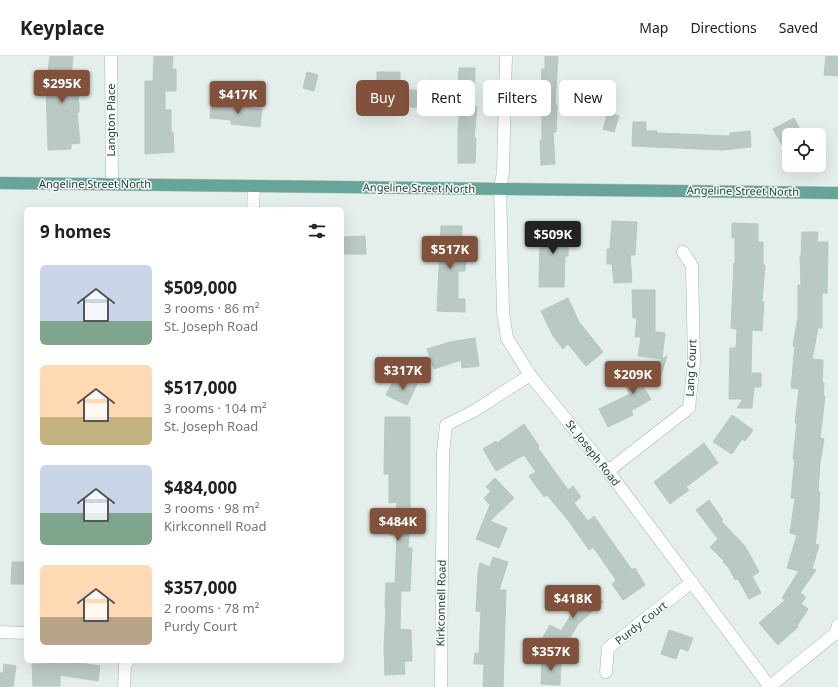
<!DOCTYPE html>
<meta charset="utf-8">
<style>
body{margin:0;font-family:"Noto Sans",sans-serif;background:#f6f6f6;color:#202124;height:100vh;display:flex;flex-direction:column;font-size:15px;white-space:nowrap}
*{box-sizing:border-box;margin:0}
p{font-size:13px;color:#757577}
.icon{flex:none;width:22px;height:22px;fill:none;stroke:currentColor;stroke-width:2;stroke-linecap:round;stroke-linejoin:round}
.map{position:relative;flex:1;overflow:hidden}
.details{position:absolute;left:24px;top:151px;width:320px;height:456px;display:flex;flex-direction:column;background:#fff;border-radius:6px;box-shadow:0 4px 16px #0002}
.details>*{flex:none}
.hud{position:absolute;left:356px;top:24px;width:380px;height:36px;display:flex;gap:8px}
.buttons{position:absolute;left:782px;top:72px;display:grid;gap:8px}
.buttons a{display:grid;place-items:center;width:44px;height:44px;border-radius:6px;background:#fff;box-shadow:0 4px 16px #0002;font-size:20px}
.price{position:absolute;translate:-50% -34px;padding:0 9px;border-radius:4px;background:#81513b;color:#fff;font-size:13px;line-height:26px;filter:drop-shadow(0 1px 2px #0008)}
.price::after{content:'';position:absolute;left:50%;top:24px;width:12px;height:9px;margin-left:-6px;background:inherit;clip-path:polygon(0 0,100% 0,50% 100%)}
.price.current{background:#222;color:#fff}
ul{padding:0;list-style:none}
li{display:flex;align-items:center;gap:12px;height:100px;padding:0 16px}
li span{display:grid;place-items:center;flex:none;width:112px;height:80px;border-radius:6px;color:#555}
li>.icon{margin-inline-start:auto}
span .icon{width:48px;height:48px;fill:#fffc;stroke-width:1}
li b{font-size:17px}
h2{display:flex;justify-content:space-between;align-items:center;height:48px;padding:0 16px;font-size:17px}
.pill{padding:0 14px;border-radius:6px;background:#fff;box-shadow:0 4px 16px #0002;font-size:14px;line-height:36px}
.pill.current{background:#81513b;color:#fff}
header{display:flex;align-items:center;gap:24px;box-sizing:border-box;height:56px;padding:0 20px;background:#fff;border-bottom:1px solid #e0e0e0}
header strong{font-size:19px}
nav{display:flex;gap:22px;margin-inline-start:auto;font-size:14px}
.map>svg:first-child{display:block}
.building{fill:#b9c9c4;stroke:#b6c8c2}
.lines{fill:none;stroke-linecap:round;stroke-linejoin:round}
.minor-casing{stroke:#a6b7b2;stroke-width:13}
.major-casing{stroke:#c1cac8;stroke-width:13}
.minor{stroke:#fff;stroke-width:12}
.major{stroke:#67a59a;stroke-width:12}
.labels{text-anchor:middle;stroke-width:3;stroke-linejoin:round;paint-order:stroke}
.street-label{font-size:11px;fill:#22413b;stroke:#f5faf8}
</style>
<header>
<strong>Keyplace</strong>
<nav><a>Map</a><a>Directions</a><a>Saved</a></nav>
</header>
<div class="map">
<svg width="838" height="631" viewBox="0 0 838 631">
<rect width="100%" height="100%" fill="#e4eeea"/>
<g class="building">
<polygon points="50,0 73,0 71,22 80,23 78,46 79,46 79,56 77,57 80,87 71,88 71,93 48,94 46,32"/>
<polygon points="154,0 173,0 172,13 176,13 176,35 165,35 165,54 171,54 171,76 173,76 174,96 145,98 145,25 153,25"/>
<polygon points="545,0 558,0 555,49 557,49 556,76 553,76 555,108 541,109 540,84 542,84 542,40 541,40 542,13 545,13"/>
<polygon points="826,0 838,0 838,20 824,19"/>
<polygon points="459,12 475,12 474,50 477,51 474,82 476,82 475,107 458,107 458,74 460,53 388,50 388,39 377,39 377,16 400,16 400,33 425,35 425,27 436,28 435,35 458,36"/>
<polygon points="307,16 318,19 314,35 303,32"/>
<polygon points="211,49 262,53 260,71 231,68 231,64 210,62"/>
<polygon points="608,56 619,60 614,76 603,73"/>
<polygon points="794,62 803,79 789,79 789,85 782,89 773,73"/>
<polygon points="633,66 646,66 646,75 657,75 657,77 730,80 730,77 750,75 751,91 722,94 632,90"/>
<polygon points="612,165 637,166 635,199 630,199 632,226 614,227 612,208 607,208 607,193 610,193"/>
<polygon points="732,167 758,168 758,186 763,186 763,209 765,209 762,246 764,246 762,275 752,274 751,317 761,317 761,331 754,331 752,352 737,352 743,343 729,343 730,292 736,292 737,273 731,272 734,207 735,207 735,182 732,182"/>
<polygon points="540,169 569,169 568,200 565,200 564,231 539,231"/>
<polygon points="441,170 462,170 461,204 466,204 465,215 458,215 458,243 465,243 465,256 437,255"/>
<polygon points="802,176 818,176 817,186 828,186 827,237 822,237 822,272 818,272 812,303 823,304 822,327 824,327 823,340 825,340 820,382 824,383 820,407 818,436 820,436 819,454 815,491 817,488 819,489 812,513 816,514 800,537 806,541 801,548 808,553 797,570 798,571 778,589 759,567 785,544 782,542 799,515 787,512 797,479 790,477 795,442 791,442 795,403 793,403 797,367 795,367 799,333 791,332 795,290 793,290 798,261 798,229 801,229 800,200 801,200"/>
<polygon points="365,180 366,198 342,198 342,181"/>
<polygon points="632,234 655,234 655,276 665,277 662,303 638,300 641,281 635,281 637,262 633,262"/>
<polygon points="568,242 579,266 603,296 586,310 568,288 563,293 553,280 541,255"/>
<polygon points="475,282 479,310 462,312 461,304 434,313 427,293 450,286"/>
<polygon points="667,300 658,328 637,322 651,343 631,355 633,359 608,371 599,353 630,338 623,326"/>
<polygon points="408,321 418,326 407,349 386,339 393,325 403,330"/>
<polygon points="732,359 753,374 745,385 742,383 732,398 713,386"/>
<polygon points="385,361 410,361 410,459 408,492 412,492 410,535 401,535 400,573 411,574 412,605 404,605 405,618 385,619 384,593 386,551 385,551 386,527 395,527 397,479 389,479 390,467 396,468 397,446 389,447 389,418 384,418"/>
<polygon points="524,368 539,390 538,392 568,434 573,430 581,441 574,447 588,465 594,460 632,514 635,512 645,529 623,544 612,528 616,524 593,491 589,494 568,464 547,439 544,441 529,420 536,416 524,399 496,415 483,393 496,385 497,387"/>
<polygon points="704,387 718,407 686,431 689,434 670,448 654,426"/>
<polygon points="495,422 514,442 490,465 507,472 499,492 476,483 490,449 484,442 491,435 486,431"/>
<polygon points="709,444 723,464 721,465 745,490 759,516 752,520 761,537 749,543 738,523 735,524 729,512 723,506 724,505 710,491 718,483 696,454"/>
<polygon points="493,501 508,506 499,534 506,534 503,631 483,631 484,608 474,608 475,597 479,597 481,556 476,555 478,516 480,507 490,511"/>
<polygon points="12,506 26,506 26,528 11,528"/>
<polygon points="590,531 603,546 578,568 562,595 542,583 550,569 561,575 574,554 569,549"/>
<polygon points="669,574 693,582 688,595 680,592 676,603 661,598"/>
<polygon points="542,602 561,603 560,629 541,628"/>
<polygon points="74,606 100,610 98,625 60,619 60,630 33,630 32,608 74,607"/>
<polygon points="4,608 16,610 13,631 0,631 0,617 3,617"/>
</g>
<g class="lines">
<defs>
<g id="minor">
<polyline points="111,0 112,128"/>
<polyline points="506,0 503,116 500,132 503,256 507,282 530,319 608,415 770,631"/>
<polyline points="253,153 254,130"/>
<polyline points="608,415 689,352 694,306 692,210 683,196"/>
<polyline points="0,576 26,577"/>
<polyline points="606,616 608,592 692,526"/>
<polyline points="124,631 125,610 128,605"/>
<polyline points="441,631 443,397 446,369 474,355 530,319"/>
<polyline points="769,631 836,577 838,569"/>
</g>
<polyline id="major" points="0,127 838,137"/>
</defs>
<use href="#minor" class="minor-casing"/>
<use href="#major" class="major-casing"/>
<use href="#minor" class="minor"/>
<use href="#major" class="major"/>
</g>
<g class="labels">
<g class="street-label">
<text transform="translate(111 64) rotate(-90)" y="4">Langton Place</text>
<text x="95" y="132">Angeline Street North</text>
<text transform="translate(419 132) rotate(1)" y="4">Angeline Street North</text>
<text transform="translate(743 135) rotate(1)" y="4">Angeline Street North</text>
<text transform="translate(691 312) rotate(-87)" y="4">Lang Court</text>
<text transform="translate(593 397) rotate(52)" y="4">St. Joseph Road</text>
<text transform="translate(441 547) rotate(-89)" y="4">Kirkconnell Road</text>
<text transform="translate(641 567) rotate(-38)" y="4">Purdy Court</text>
</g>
</g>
</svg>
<div class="buttons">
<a><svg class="icon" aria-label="locate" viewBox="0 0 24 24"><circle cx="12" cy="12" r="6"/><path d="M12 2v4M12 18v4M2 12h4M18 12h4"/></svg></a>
</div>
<b class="price" style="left:62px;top:48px">$295K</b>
<b class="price" style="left:238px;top:59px">$417K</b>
<b class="price current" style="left:553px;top:199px">$509K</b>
<b class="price" style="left:450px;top:214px">$517K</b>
<b class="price" style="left:403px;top:335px">$317K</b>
<b class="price" style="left:633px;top:339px">$209K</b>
<b class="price" style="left:398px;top:486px">$484K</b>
<b class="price" style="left:573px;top:563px">$418K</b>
<b class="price" style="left:551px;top:616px">$357K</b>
<div class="hud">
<a class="pill current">Buy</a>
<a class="pill">Rent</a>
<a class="pill">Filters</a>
<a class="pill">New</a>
</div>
<section class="details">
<h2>9 homes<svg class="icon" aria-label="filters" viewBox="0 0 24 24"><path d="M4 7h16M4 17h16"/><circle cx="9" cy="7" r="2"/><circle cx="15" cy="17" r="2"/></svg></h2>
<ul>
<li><span style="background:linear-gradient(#c9d6e8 70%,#7fa58c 0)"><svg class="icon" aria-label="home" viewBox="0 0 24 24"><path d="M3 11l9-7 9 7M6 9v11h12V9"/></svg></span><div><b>$509,000</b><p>3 rooms · 86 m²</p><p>St. Joseph Road</p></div></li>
<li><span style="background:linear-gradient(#ffd9b3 65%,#c2b280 0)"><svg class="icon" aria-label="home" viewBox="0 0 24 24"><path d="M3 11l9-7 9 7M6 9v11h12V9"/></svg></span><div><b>$517,000</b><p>3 rooms · 104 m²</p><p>St. Joseph Road</p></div></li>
<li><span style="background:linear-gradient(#c9d6e8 60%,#7fa58c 0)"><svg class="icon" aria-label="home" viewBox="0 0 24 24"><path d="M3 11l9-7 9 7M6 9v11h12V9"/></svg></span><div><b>$484,000</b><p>3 rooms · 98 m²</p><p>Kirkconnell Road</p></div></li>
<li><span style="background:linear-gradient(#ffd9b3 65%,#b9a48a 0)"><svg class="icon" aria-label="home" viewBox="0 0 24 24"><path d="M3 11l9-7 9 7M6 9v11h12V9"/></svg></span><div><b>$357,000</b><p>2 rooms · 78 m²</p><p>Purdy Court</p></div></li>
</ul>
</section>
</div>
